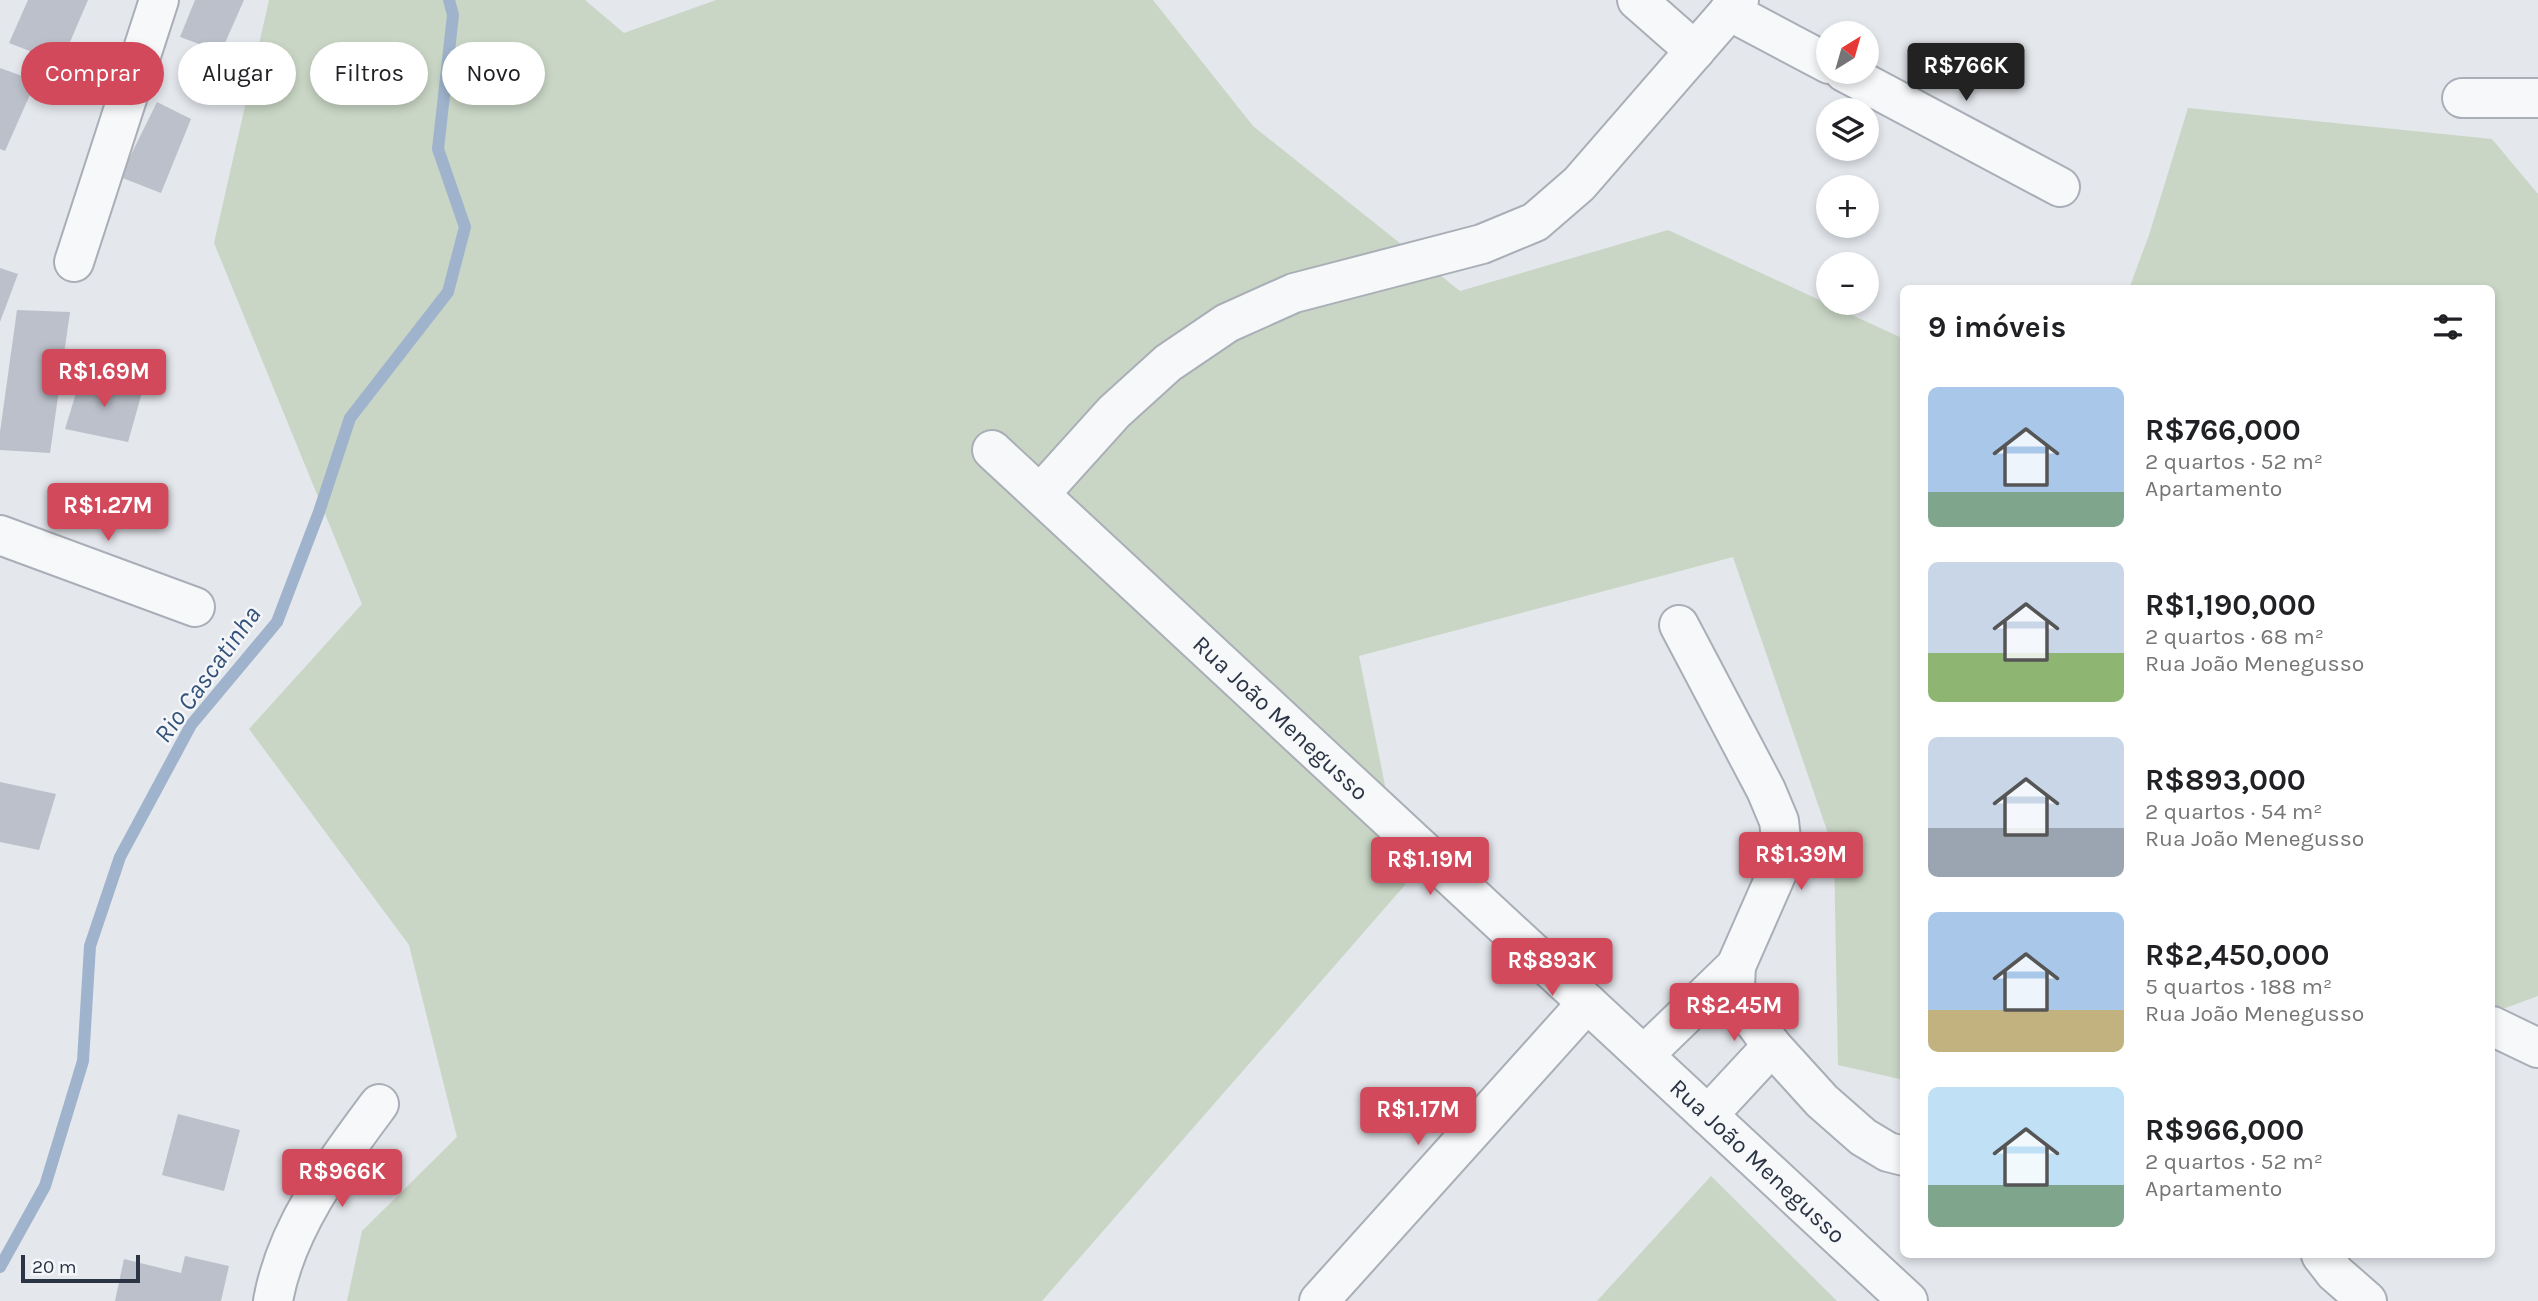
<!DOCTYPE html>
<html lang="pt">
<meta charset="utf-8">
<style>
body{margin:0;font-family:Karla,sans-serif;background:#f2f2f2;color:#202124;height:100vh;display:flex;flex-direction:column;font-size:26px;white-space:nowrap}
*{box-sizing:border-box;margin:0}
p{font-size:23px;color:#757577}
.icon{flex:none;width:38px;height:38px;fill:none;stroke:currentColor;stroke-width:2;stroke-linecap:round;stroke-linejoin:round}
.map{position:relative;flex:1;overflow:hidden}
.details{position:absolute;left:1900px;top:285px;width:595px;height:973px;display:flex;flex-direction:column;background:#fff;border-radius:10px;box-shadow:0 4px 10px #0003}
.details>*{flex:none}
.guide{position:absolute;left:21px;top:42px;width:665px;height:63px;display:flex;gap:14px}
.needle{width:46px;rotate:37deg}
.tools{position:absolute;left:1816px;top:21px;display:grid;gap:14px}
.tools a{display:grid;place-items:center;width:63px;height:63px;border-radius:50%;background:#fff;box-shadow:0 4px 10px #0003;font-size:35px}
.scale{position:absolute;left:21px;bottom:18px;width:119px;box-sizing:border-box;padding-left:7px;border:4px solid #2b3445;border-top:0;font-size:19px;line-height:24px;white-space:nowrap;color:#2b3445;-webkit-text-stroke:5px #f4f6f9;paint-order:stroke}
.price{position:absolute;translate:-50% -60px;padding:0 16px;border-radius:7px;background:#d1495b;color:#fff;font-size:23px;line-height:46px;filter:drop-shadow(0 2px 4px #0008)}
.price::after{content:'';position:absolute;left:50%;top:42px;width:21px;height:16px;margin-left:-10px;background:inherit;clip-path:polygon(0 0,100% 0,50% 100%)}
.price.active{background:#222;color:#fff}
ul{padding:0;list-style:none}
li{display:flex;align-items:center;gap:21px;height:175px;padding:0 28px}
li span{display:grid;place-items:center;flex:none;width:196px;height:140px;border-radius:10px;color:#555}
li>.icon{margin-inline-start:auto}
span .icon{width:84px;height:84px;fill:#fffc;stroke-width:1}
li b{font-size:30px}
h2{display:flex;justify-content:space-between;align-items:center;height:84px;padding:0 28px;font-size:30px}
.tag{padding:0 24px;border-radius:32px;background:#fff;box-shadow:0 4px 10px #0003;font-size:24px;line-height:63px}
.tag.active{background:#d1495b;color:#fff}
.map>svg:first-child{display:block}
.green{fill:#c9d6c5}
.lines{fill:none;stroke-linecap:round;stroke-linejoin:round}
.stream{stroke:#9fb4cc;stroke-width:12}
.building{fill:#bbc0ca}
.street-casing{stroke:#a9aeb7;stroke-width:42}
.street{stroke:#f7f8fa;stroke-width:38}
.labels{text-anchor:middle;stroke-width:5;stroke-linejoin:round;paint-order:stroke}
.street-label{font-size:24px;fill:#2b3445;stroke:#f4f6f9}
.water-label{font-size:26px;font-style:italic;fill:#34527a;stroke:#f4f6f9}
</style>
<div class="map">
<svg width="2538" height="1301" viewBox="0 0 2538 1301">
<rect width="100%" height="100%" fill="#e4e7ec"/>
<g class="green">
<polygon points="269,0 585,0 624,33 716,0 1153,0 1253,126 1460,291 1668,230 1904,339 1904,1080 1838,1065 1834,851 1733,557 1359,656 1405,885 1042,1301 347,1301 362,1231 457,1137 409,945 249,729 362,604 214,243"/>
<polygon points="2188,108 2492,139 2538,194 2538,996 2492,1013 2492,289 2129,289 2149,235"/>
<polygon points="1711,1176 1837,1301 1597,1301"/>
</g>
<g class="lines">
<polyline class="stream" points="0,1267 45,1186 83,1061 90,946 120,857 191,725 277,622 319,512 350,418 448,292 465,227 438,149 453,15 449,0"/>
</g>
<g class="building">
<polygon points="28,0 88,0 61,63 9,43"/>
<polygon points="195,0 244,0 221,52 180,37"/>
<polygon points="0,68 36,81 5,151 0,149"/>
<polygon points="157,102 191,119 161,193 120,177"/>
<polygon points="0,268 18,274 0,322"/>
<polygon points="17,310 70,312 50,453 0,450 0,432"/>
<polygon points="81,377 143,389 128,442 65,429"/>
<polygon points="0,782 56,794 39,850 0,842"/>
<polygon points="178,1114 240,1130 224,1191 162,1175"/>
<polygon points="185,1256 229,1266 221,1301 115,1301 124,1259 181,1273"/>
</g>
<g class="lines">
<defs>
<g id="street">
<polyline points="1637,0 1695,51"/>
<polyline points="1729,11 1829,64"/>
<polyline points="1844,72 2060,187"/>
<polyline points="2462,98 2538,98"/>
<polyline points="74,262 159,0"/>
<path id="s1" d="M992,450L1908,1301"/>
<polyline points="1040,494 1114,412 1168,363 1227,323 1294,293 1482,244 1535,222 1579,184 1739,0"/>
<polyline points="0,535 195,607"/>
<polyline points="1679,625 1766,790 1779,821 1782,848 1780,866 1736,966 1735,986 1742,1005 1772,1046 1822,1101 1863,1137 1888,1152 1904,1156"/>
<polyline points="2492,1026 2538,1048"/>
<polyline points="1644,1055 1736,966"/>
<polyline points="1708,1115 1772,1046"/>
<polyline points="2321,1255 2335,1273 2367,1301"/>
<path d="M273,1301C286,1227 335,1163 379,1104"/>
<polyline points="1319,1301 1587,1003"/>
</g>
</defs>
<use href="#street" class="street-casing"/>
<use href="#street" class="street"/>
</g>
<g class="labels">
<g class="street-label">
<text dy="8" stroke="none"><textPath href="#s1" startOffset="394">Rua João Menegusso</textPath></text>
<text dy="8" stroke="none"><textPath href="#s1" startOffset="1045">Rua João Menegusso</textPath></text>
</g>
<g class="water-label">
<text transform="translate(207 674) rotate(-54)" y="9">Rio Cascatinha</text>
</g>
</g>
</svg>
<div class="tools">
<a><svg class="needle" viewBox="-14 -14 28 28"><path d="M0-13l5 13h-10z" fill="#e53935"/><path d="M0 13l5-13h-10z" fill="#757577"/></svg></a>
<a><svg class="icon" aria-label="layers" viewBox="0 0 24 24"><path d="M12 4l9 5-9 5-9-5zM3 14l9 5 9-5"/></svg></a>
<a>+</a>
<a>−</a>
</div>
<div class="scale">20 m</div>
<b class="price active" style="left:1966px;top:103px">R$766K</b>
<b class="price" style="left:104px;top:409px">R$1.69M</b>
<b class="price" style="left:108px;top:543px">R$1.27M</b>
<b class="price" style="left:1801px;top:892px">R$1.39M</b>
<b class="price" style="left:1430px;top:897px">R$1.19M</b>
<b class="price" style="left:1552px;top:998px">R$893K</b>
<b class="price" style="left:1734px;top:1043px">R$2.45M</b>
<b class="price" style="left:1418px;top:1147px">R$1.17M</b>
<b class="price" style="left:342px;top:1209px">R$966K</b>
<div class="guide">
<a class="tag active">Comprar</a>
<a class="tag">Alugar</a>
<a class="tag">Filtros</a>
<a class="tag">Novo</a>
</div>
<section class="details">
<h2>9 imóveis<svg class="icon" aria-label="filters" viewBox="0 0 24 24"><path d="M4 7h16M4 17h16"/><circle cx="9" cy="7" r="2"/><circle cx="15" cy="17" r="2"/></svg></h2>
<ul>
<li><span style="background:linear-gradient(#a9c7e8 75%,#7fa58c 0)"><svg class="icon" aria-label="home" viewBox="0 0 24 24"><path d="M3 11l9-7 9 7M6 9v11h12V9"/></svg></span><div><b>R$766,000</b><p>2 quartos · 52 m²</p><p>Apartamento</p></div></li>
<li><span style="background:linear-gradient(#c9d6e8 65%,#8fb573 0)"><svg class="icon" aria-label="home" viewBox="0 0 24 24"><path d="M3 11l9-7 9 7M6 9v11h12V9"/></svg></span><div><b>R$1,190,000</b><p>2 quartos · 68 m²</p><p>Rua João Menegusso</p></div></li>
<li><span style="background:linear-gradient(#c9d6e8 65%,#9aa5b1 0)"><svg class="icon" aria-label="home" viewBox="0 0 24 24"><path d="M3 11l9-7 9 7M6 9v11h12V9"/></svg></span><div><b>R$893,000</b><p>2 quartos · 54 m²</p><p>Rua João Menegusso</p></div></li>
<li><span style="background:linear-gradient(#a9c7e8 70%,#c2b280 0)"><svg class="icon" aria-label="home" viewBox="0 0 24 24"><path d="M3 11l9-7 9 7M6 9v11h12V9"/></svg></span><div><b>R$2,450,000</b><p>5 quartos · 188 m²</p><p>Rua João Menegusso</p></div></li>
<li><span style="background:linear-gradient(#bfe0f5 70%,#7fa58c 0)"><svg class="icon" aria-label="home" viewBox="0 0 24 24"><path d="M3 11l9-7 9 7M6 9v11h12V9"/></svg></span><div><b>R$966,000</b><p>2 quartos · 52 m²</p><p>Apartamento</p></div></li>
</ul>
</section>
</div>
